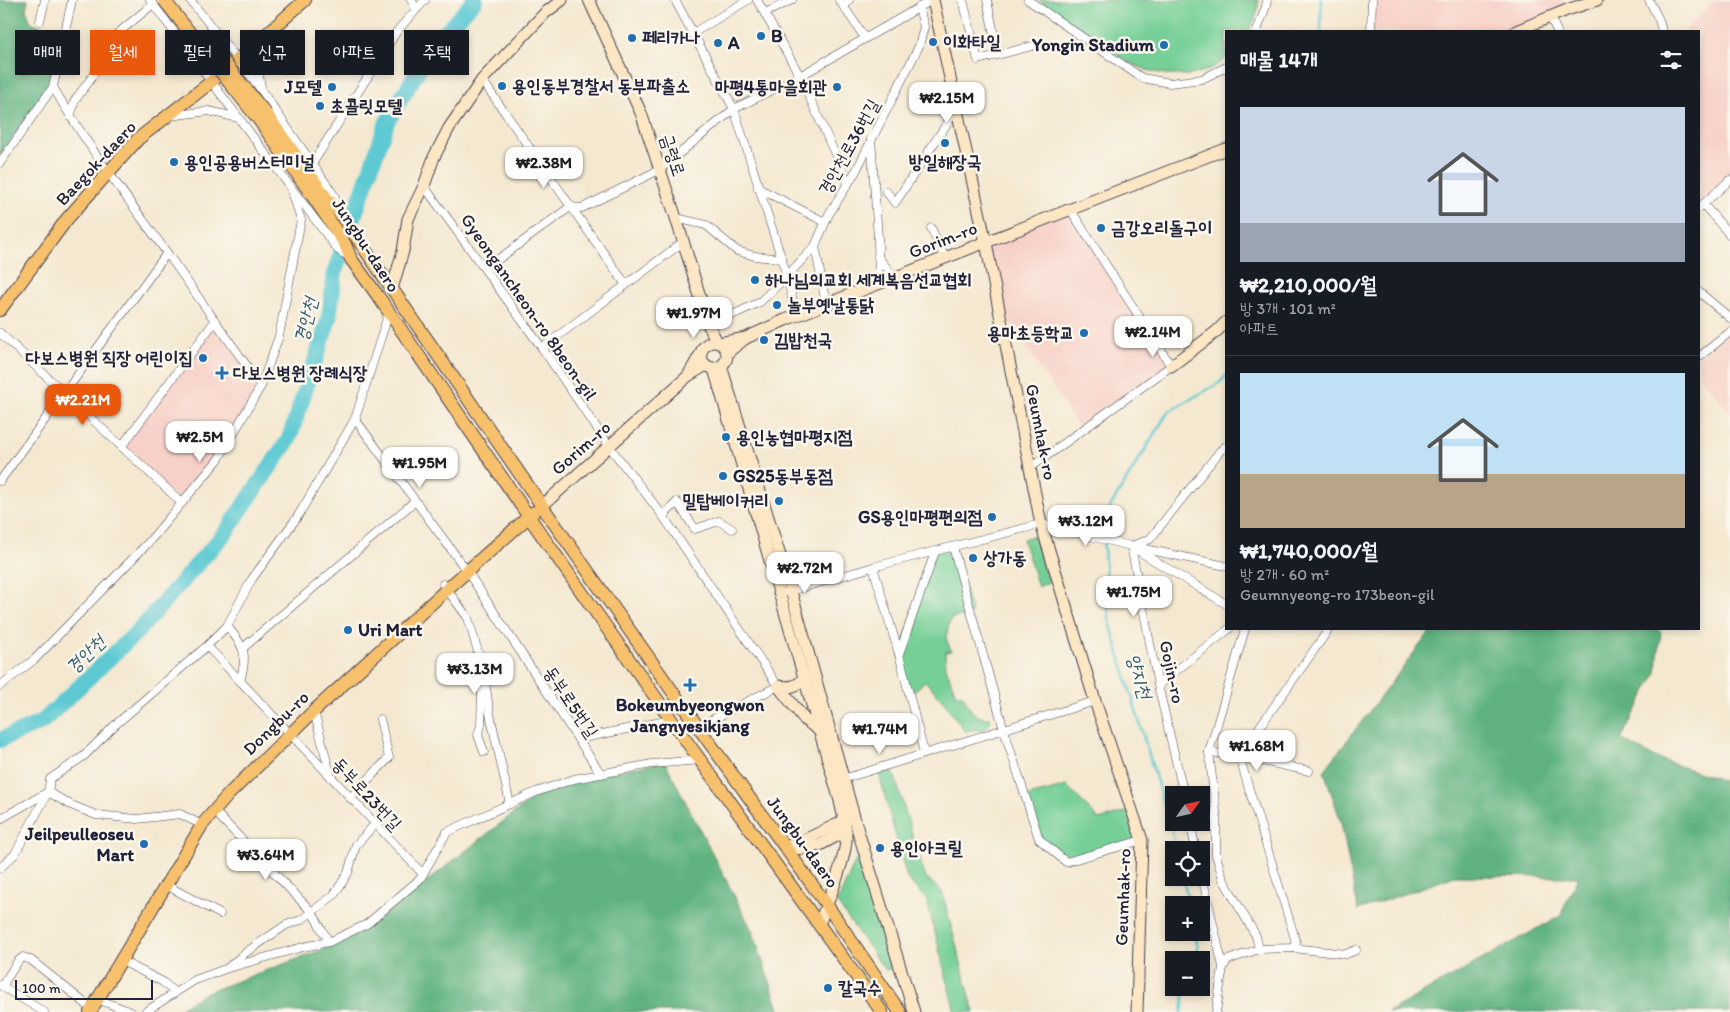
<!DOCTYPE html>
<html lang="ko">
<meta charset="utf-8">
<style>
body{margin:0;font-family:Itim,"Poor Story",sans-serif;background:#20242c;color:#f1f3f6;height:100vh;display:flex;flex-direction:column;font-size:19px;white-space:nowrap}
*{box-sizing:border-box;margin:0}
p{font-size:16px;color:#9ea1a6}
.icon{flex:none;width:28px;height:28px;fill:none;stroke:currentColor;stroke-width:2;stroke-linecap:round;stroke-linejoin:round}
.map{position:relative;flex:1;overflow:hidden}
.side{position:absolute;left:1225px;top:30px;width:475px;height:600px;display:flex;flex-direction:column;background:#171b24;border-radius:0px;box-shadow:0 2px 8px #0003}
.side>*{flex:none}
.top-card{position:absolute;left:15px;top:30px;width:475px;height:45px;display:flex;gap:10px}
.needle{width:32px;rotate:56deg}
.tools{position:absolute;left:1165px;top:786px;display:grid;gap:10px}
.tools a{display:grid;place-items:center;width:45px;height:45px;border-radius:0px;background:#171b24;box-shadow:0 2px 8px #0003;font-size:25px}
.scale{position:absolute;left:15px;bottom:12px;width:138px;box-sizing:border-box;padding-left:5px;border:2px solid #22223b;border-top:0;font-size:14px;line-height:18px;white-space:nowrap;color:#22223b;-webkit-text-stroke:4px #fbf7ec;paint-order:stroke}
.price{position:absolute;translate:-50% -42px;padding:0 11px;border-radius:10px;background:#fff;color:#222;font-size:16px;line-height:32px;filter:drop-shadow(0 1px 2px #0008)}
.price::after{content:'';position:absolute;left:50%;top:30px;width:15px;height:11px;margin-left:-8px;background:inherit;clip-path:polygon(0 0,100% 0,50% 100%)}
.price.on{background:#ea580c;color:#fff}
ul{padding:0;list-style:none}
li{display:grid;align-content:center;gap:10px;height:265px;padding:0 15px}
li+li{border-top:1px solid #363941}
li span{display:grid;place-items:center;height:155px;border-radius:0px;color:#555}
li>.icon{margin-inline-start:auto}
span .icon{width:90px;height:90px;fill:#fffc;stroke-width:1}
li b{font-size:21px}
h2{display:flex;justify-content:space-between;align-items:center;height:60px;padding:0 15px;font-size:21px}
.chip{padding:0 18px;border-radius:0px;background:#171b24;box-shadow:0 2px 8px #0003;font-size:18px;line-height:45px}
.chip.on{background:#ea580c;color:#fff}
.map>svg:first-child{display:block}
.built{fill:#f7d1c7}
.green{fill:#74cf96;stroke:#4b7868}
.forest{fill:#5fb27f;stroke:#406a5d}
.lines{fill:none;stroke-linecap:round;stroke-linejoin:round}
.stream{stroke:#5cc9d3;stroke-width:2.5}
.river{stroke:#5cc9d3;stroke-width:16}
.street-casing{stroke:#424051;stroke-width:9}
.secondary-casing{stroke:#424051;stroke-width:13}
.primary-casing{stroke:#424051;stroke-width:14}
.street{stroke:#fff;stroke-width:8}
.secondary{stroke:#fce6c4;stroke-width:11}
.primary{stroke:#f7c06c;stroke-width:12}
.primary-bridge-casing{stroke:#424051;stroke-width:14;stroke-linecap:butt}
.primary-bridge{stroke:#f7c06c;stroke-width:12}
.poi-dot{fill:#1f6fb2;stroke:#fbf7ec;stroke-width:2}
.labels{text-anchor:middle;stroke-width:5;stroke-linejoin:round;paint-order:stroke}
.poi-label{font-size:18px;font-weight:bold;fill:#22223b;stroke:#fbf7ec;text-anchor:start}
.street-label{font-size:18px;fill:#22223b;stroke:#fbf7ec}
.water-label{font-size:19px;font-style:italic;fill:#365c70;stroke:#fbf7ec}
</style>
<div class="map">
<svg width="1730" height="1012" viewBox="0 0 1730 1012">
<rect width="100%" height="100%" fill="#fbf7ec"/>
<filter id="ink" filterUnits="userSpaceOnUse"><feTurbulence type="fractalNoise" baseFrequency=".02" numOctaves="2"/><feDisplacementMap in="SourceGraphic" scale="10" xChannelSelector="R" yChannelSelector="G"/><feConvolveMatrix kernelMatrix="1 2 1 2 8 2 1 2 1" color-interpolation-filters="sRGB"/></filter>
<filter id="wash" filterUnits="userSpaceOnUse"><feTurbulence type="fractalNoise" baseFrequency=".0096" numOctaves="4" result="noise"/><feDisplacementMap in="SourceGraphic" scale="20" xChannelSelector="R" yChannelSelector="G"/><feGaussianBlur stdDeviation="1.12" result="paint"/><feColorMatrix in="noise" values="0 0 0 0 0 0 0 0 0 0 0 0 0 0 0 0 0 1.4 0 .05"/><feComposite in="paint" operator="in"/></filter>
<g filter="url(#wash)">
<rect width="100%" height="100%" fill="#f4e8d0"/>
<g class="built">
<polygon points="1372,0 1568,0 1567,10 1515,31 1371,31"/>
<polygon points="1715,0 1730,0 1730,180 1699,208 1699,31 1684,31"/>
<polygon points="1070,209 1171,366 1080,430 997,301 986,243"/>
<polygon points="215,321 261,386 218,460 182,503 122,446"/>
<polygon points="1730,333 1730,413 1699,374 1699,357"/>
</g>
<g class="green">
<polygon points="1039,0 1259,0 1256,16 1249,31 1226,31 1226,58 1212,69 1190,75 1168,75 1147,70 1127,62"/>
<polygon points="1034,536 1049,582 1038,587 1023,539"/>
<path d="M953,547L972,613L950,619L946,638L951,651L945,652L946,667L956,695H963C970,709 973,719 991,718L986,729L965,731L940,697L925,681L909,696L899,654L935,552Z"/>
<polygon points="893,771 925,876 942,892 974,1012 955,1012 927,901 907,878 879,774"/>
<polygon points="1067,786 1099,820 1132,810 1142,840 1066,862 1039,839 1025,797"/>
<polygon points="860,851 894,968 885,970 837,903"/>
</g>
<g class="forest">
<polygon points="0,0 28,0 26,10 31,22 61,35 50,87 0,156"/>
<polygon points="1432,629 1658,629 1661,632 1656,673 1621,739 1654,757 1727,782 1730,781 1730,1012 1388,1012 1560,916 1578,877 1455,876 1358,910 1341,822 1324,771"/>
<polygon points="665,762 753,932 780,1012 173,1012 205,993 319,951 374,923 543,790 601,774"/>
</g>
<g class="lines">
<g class="stream">
<polyline points="1321,31 1321,0"/>
<polyline points="1177,850 1109,619 1102,520 1168,412 1219,383 1226,376"/>
<polyline points="1183,878 1189,905"/>
<polyline points="1192,960 1198,948 1195,932"/>
<polyline points="1182,1012 1185,988"/>
</g>
<polyline class="river" points="0,740 42,722 138,631 226,532 289,439 329,319 335,271 387,122 432,47 475,0"/>
</g>
</g>
<g filter="url(#ink)">
<g class="lines">
<defs>
<g id="street">
<polyline points="150,0 338,250 349,257"/>
<polyline points="190,0 257,84 334,195 339,209"/>
<polyline points="411,0 417,9"/>
<polyline points="675,0 734,109 787,276 796,316"/>
<polyline points="757,0 800,76 848,183"/>
<polyline points="839,0 844,7 849,0"/>
<polyline points="963,0 978,60 1036,45"/>
<polyline points="987,0 998,54"/>
<polyline points="1028,0 1142,78 1170,83 1202,79 1226,67"/>
<polyline points="1649,0 1659,20 1662,31"/>
<polyline points="844,7 865,38"/>
<polyline points="765,13 792,0"/>
<polyline points="1550,17 1557,31"/>
<polyline points="40,21 45,0"/>
<polyline points="1257,31 1266,6 1267,0"/>
<polyline points="1371,31 1372,0"/>
<polyline points="693,33 748,0"/>
<polyline points="482,80 626,285"/>
<polyline points="261,87 259,76 274,29"/>
<polyline points="169,116 209,111 239,118"/>
<polyline points="70,117 75,100 90,80 117,34 153,4"/>
<polyline points="871,139 878,238 879,284"/>
<polyline points="0,163 53,87 72,0"/>
<polyline points="312,164 397,31 425,0"/>
<polyline points="424,186 542,348 609,446 663,516 778,686 698,727"/>
<polyline points="758,188 825,222"/>
<polyline points="886,191 895,203 957,108"/>
<polyline points="1703,204 1730,235"/>
<polyline points="1699,208 1730,180"/>
<polyline points="676,218 706,225 737,251 755,256 782,259"/>
<polyline points="931,228 945,258"/>
<polyline points="167,253 261,386"/>
<polyline points="878,257 895,278"/>
<polyline points="485,269 570,207 582,208 659,170 734,109 800,76 932,0"/>
<polyline points="1699,292 1730,318"/>
<polyline points="826,304 815,246 829,214 856,171 919,46 924,27 919,7"/>
<polyline points="709,326 760,302 787,276 815,246"/>
<polyline points="0,333 182,503"/>
<polyline points="542,348 683,242"/>
<polyline points="1699,357 1730,332"/>
<polyline points="355,419 467,571 601,774"/>
<polyline points="122,446 215,321"/>
<polyline points="1030,468 1171,366 1070,209"/>
<path d="M0,481L167,253C128,199 87,146 53,87"/>
<polyline points="663,516 677,502 695,529 719,521 732,529"/>
<polyline points="1131,546 1158,685 1184,795"/>
<polyline points="1132,546 1150,539 1220,451 1226,446"/>
<polyline points="953,547 1004,730 1039,839 1066,862 1142,840"/>
<polyline points="1137,550 1226,604"/>
<polyline points="873,567 899,654 935,552"/>
<polyline points="443,584 468,618 483,669 490,714 510,804"/>
<polyline points="787,592 873,567 1041,524 1131,546 1226,566"/>
<path d="M227,626C245,647 248,654 240,681"/>
<polyline points="207,646 423,874"/>
<polyline points="243,648 415,501"/>
<polyline points="899,654 924,753"/>
<polyline points="1158,685 1229,629"/>
<polyline points="0,686 35,659 148,543 218,460 261,386 279,336 301,220 290,185"/>
<polyline points="482,688 481,725 478,735 484,752"/>
<polyline points="314,711 331,777"/>
<polyline points="578,739 671,720"/>
<polyline points="1209,752 1239,756 1309,771"/>
<polyline points="843,779 1095,701"/>
<polyline points="350,798 389,758 380,719"/>
<polyline points="214,811 312,912 329,942"/>
<polyline points="0,819 48,792 50,779 84,756 115,725 207,646 227,626 252,579 298,516 355,419 389,312"/>
<polyline points="1190,822 1196,850"/>
<polyline points="0,868 15,854 48,792 71,805 96,815 137,819 180,814 202,825"/>
<polyline points="1201,872 1223,967 1216,1012"/>
<polyline points="166,885 220,914"/>
<polyline points="1293,948 1346,954 1356,950"/>
<polyline points="1259,949 1293,948 1296,942 1239,756 1329,629"/>
<polyline points="120,960 163,982 175,993"/>
<polyline points="230,966 245,953 286,925 301,920 334,895 348,873 356,845 375,824"/>
<polyline points="1223,967 1228,960 1259,949 1256,936 1223,879 1216,855 1216,811 1209,752 1245,629"/>
<polyline points="0,985 44,1012"/>
<polyline points="2,986 18,961 23,957 31,960 86,1004 91,1010"/>
<polyline points="97,999 131,1012"/>
<polyline points="145,1012 195,980 228,968 303,947 329,942 367,924 420,879 447,832 536,792 574,779 652,764 700,760"/>
</g>
<g id="secondary">
<polyline points="589,0 641,113 676,218 709,326 717,342"/>
<polyline points="933,0 986,243 1041,524 1095,701 1142,840 1137,1012"/>
<polyline points="1516,31 1567,10 1597,0"/>
<polyline points="392,289 403,251 408,219 424,186 434,157 449,128 482,80 545,13 562,0"/>
<polyline points="746,338 785,320 1226,149"/>
<circle cx="714" cy="355" r="13"/>
<polyline points="719,343 746,338 727,353"/>
<polyline points="701,353 688,376 706,365"/>
<polyline points="721,366 791,591 858,831 914,1012"/>
<polyline points="1171,366 1216,332 1226,322"/>
<path d="M714,369L840,801C842,812 846,824 846,835C848,855 827,904 819,924"/>
<polyline points="542,506 688,376"/>
<path d="M805,678C796,687 790,688 778,686L805,720L820,731"/>
<polyline points="791,845 796,844 844,821"/>
<polyline points="785,846 802,849 820,845 846,831"/>
</g>
<g id="primary">
<polyline points="266,114 328,200 341,215 542,506 675,695 826,904 900,1012"/>
<polyline points="259,120 314,198 345,244 351,259 378,296 529,517 682,735 882,1012"/>
<polyline points="0,310 67,219 138,139 225,71 305,0"/>
<polyline points="90,1012 202,825 229,794 314,711 446,590 534,512"/>
</g>
</defs>
<use href="#street" class="street-casing"/>
<use href="#secondary" class="secondary-casing"/>
<use href="#primary" class="primary-casing"/>
<use href="#street" class="street"/>
<use href="#secondary" class="secondary"/>
<use href="#primary" class="primary"/>
<defs>
<g id="primary-bridge">
<polyline points="164,0 259,120"/>
<polyline points="208,42 266,114"/>
</g>
</defs>
<use href="#primary-bridge" class="primary-bridge-casing"/>
<use href="#primary-bridge" class="primary-bridge"/>
</g>
</g>
<g class="poi-dot">
<circle cx="761" cy="36" r="5"/>
<circle cx="632" cy="38" r="5"/>
<circle cx="933" cy="42" r="5"/>
<circle cx="718" cy="43" r="5"/>
<circle cx="1164" cy="45" r="5"/>
<circle cx="502" cy="86" r="5"/>
<circle cx="332" cy="87" r="5"/>
<circle cx="837" cy="87" r="5"/>
<circle cx="320" cy="106" r="5"/>
<circle cx="945" cy="143" r="5"/>
<circle cx="174" cy="162" r="5"/>
<circle cx="1101" cy="228" r="5"/>
<circle cx="755" cy="280" r="5"/>
<circle cx="777" cy="305" r="5"/>
<circle cx="1084" cy="333" r="5"/>
<circle cx="764" cy="340" r="5"/>
<circle cx="203" cy="358" r="5"/>
<path d="M219.5 365.5h5v5h5v5h-5v5h-5v-5h-5v-5h5z"/>
<circle cx="726" cy="437" r="5"/>
<circle cx="723" cy="476" r="5"/>
<circle cx="779" cy="501" r="5"/>
<circle cx="992" cy="517" r="5"/>
<circle cx="973" cy="558" r="5"/>
<circle cx="348" cy="630" r="5"/>
<path d="M687.5 677.5h5v5h5v5h-5v5h-5v-5h-5v-5h5z"/>
<circle cx="144" cy="844" r="5"/>
<circle cx="880" cy="848" r="5"/>
<circle cx="828" cy="988" r="5"/>
</g>
<g class="labels">
<g class="poi-label">
<text x="771" y="42">B</text>
<text x="642" y="44">페리카나</text>
<text x="943" y="48">이화타일</text>
<text x="728" y="49">A</text>
<text x="1154" y="51" text-anchor="end">Yongin Stadium</text>
<text x="512" y="92">용인동부경찰서 동부파출소</text>
<text x="322" y="93" text-anchor="end">J모텔</text>
<text x="827" y="93" text-anchor="end">마평4통마을회관</text>
<text x="330" y="112">초콜릿모텔</text>
<text x="184" y="168">용인공용버스터미널</text>
<text x="945" y="168" text-anchor="middle">방일해장국</text>
<text x="1111" y="234">금강오리돌구이</text>
<text x="765" y="286">하나님의교회 세계복음선교협회</text>
<text x="787" y="311">놀부옛날통닭</text>
<text x="1074" y="339" text-anchor="end">용마초등학교</text>
<text x="774" y="346">김밥천국</text>
<text x="193" y="364" text-anchor="end">다보스병원 직장 어린이집</text>
<text x="233" y="379">다보스병원 장례식장</text>
<text x="736" y="443">용인농협마평지점</text>
<text x="733" y="482">GS25동부동점</text>
<text x="769" y="507" text-anchor="end">밀탑베이커리</text>
<text x="982" y="523" text-anchor="end">GS용인마평편의점</text>
<text x="983" y="564">상가동</text>
<text x="358" y="636">Uri Mart</text>
<text x="690" y="711" text-anchor="middle">Bokeumbyeongwon<tspan x="690" dy="21">Jangnyesikjang</tspan></text>
<text x="134" y="840" text-anchor="end">Jeilpeulleoseu<tspan x="134" dy="21">Mart</tspan></text>
<text x="890" y="854">용인아크릴</text>
<text x="838" y="994">칼국수</text>
</g>
<g class="street-label">
<text transform="translate(849 147) rotate(-61)" y="6">경안천로36번길</text>
<text transform="translate(673 155) rotate(72)" y="6">금령로</text>
<text transform="translate(96 163) rotate(-47)" y="6">Baegok-daero</text>
<text transform="translate(943 240) rotate(-21)" y="6">Gorim-ro</text>
<text transform="translate(366 245) rotate(57)" y="6">Jungbu-daero</text>
<text transform="translate(529 307) rotate(55)" y="6">Gyeongancheon-ro 8beon-gil</text>
<text transform="translate(1041 432) rotate(79)" y="6">Geumhak-ro</text>
<text transform="translate(581 448) rotate(-41)" y="6">Gorim-ro</text>
<text transform="translate(1172 672) rotate(78)" y="6">Gojin-ro</text>
<text transform="translate(571 702) rotate(56)" y="6">동부로5번길</text>
<text transform="translate(276 723) rotate(-44)" y="6">Dongbu-ro</text>
<text transform="translate(367 794) rotate(47)" y="6">동부로23번길</text>
<text transform="translate(803 842) rotate(54)" y="6">Jungbu-daero</text>
<text transform="translate(1123 897) rotate(-88)" y="6">Geumhak-ro</text>
</g>
<g class="water-label">
<text transform="translate(305 320) rotate(-76)" y="7">경안천</text>
<text transform="translate(85 654) rotate(-44)" y="7">경안천</text>
<text transform="translate(1140 676) rotate(74)" y="7">양지천</text>
</g>
</g>
</svg>
<div class="tools">
<a><svg class="needle" viewBox="-14 -14 28 28"><path d="M0-13l5 13h-10z" fill="#e53935"/><path d="M0 13l5-13h-10z" fill="#9ea1a6"/></svg></a>
<a><svg class="icon" aria-label="locate" viewBox="0 0 24 24"><circle cx="12" cy="12" r="6"/><path d="M12 2v4M12 18v4M2 12h4M18 12h4"/></svg></a>
<a>+</a>
<a>−</a>
</div>
<div class="scale">100 m</div>
<b class="price" style="left:947px;top:124px">₩2.15M</b>
<b class="price" style="left:544px;top:189px">₩2.38M</b>
<b class="price" style="left:694px;top:339px">₩1.97M</b>
<b class="price" style="left:1153px;top:358px">₩2.14M</b>
<b class="price on" style="left:83px;top:426px">₩2.21M</b>
<b class="price" style="left:200px;top:463px">₩2.5M</b>
<b class="price" style="left:420px;top:489px">₩1.95M</b>
<b class="price" style="left:1086px;top:547px">₩3.12M</b>
<b class="price" style="left:805px;top:594px">₩2.72M</b>
<b class="price" style="left:1134px;top:618px">₩1.75M</b>
<b class="price" style="left:475px;top:695px">₩3.13M</b>
<b class="price" style="left:880px;top:755px">₩1.74M</b>
<b class="price" style="left:1257px;top:772px">₩1.68M</b>
<b class="price" style="left:266px;top:881px">₩3.64M</b>
<div class="top-card">
<a class="chip">매매</a>
<a class="chip on">월세</a>
<a class="chip">필터</a>
<a class="chip">신규</a>
<a class="chip">아파트</a>
<a class="chip">주택</a>
</div>
<section class="side">
<h2>매물 14개<svg class="icon" aria-label="filters" viewBox="0 0 24 24"><path d="M4 7h16M4 17h16"/><circle cx="9" cy="7" r="2"/><circle cx="15" cy="17" r="2"/></svg></h2>
<ul>
<li><span style="background:linear-gradient(#c9d6e8 75%,#9aa5b1 0)"><svg class="icon" aria-label="home" viewBox="0 0 24 24"><path d="M3 11l9-7 9 7M6 9v11h12V9"/></svg></span><div><b>₩2,210,000/월</b><p>방 3개 · 101 m²</p><p>아파트</p></div></li>
<li><span style="background:linear-gradient(#bfe0f5 65%,#b9a48a 0)"><svg class="icon" aria-label="home" viewBox="0 0 24 24"><path d="M3 11l9-7 9 7M6 9v11h12V9"/></svg></span><div><b>₩1,740,000/월</b><p>방 2개 · 60 m²</p><p>Geumnyeong-ro 173beon-gil</p></div></li>
</ul>
</section>
</div>
